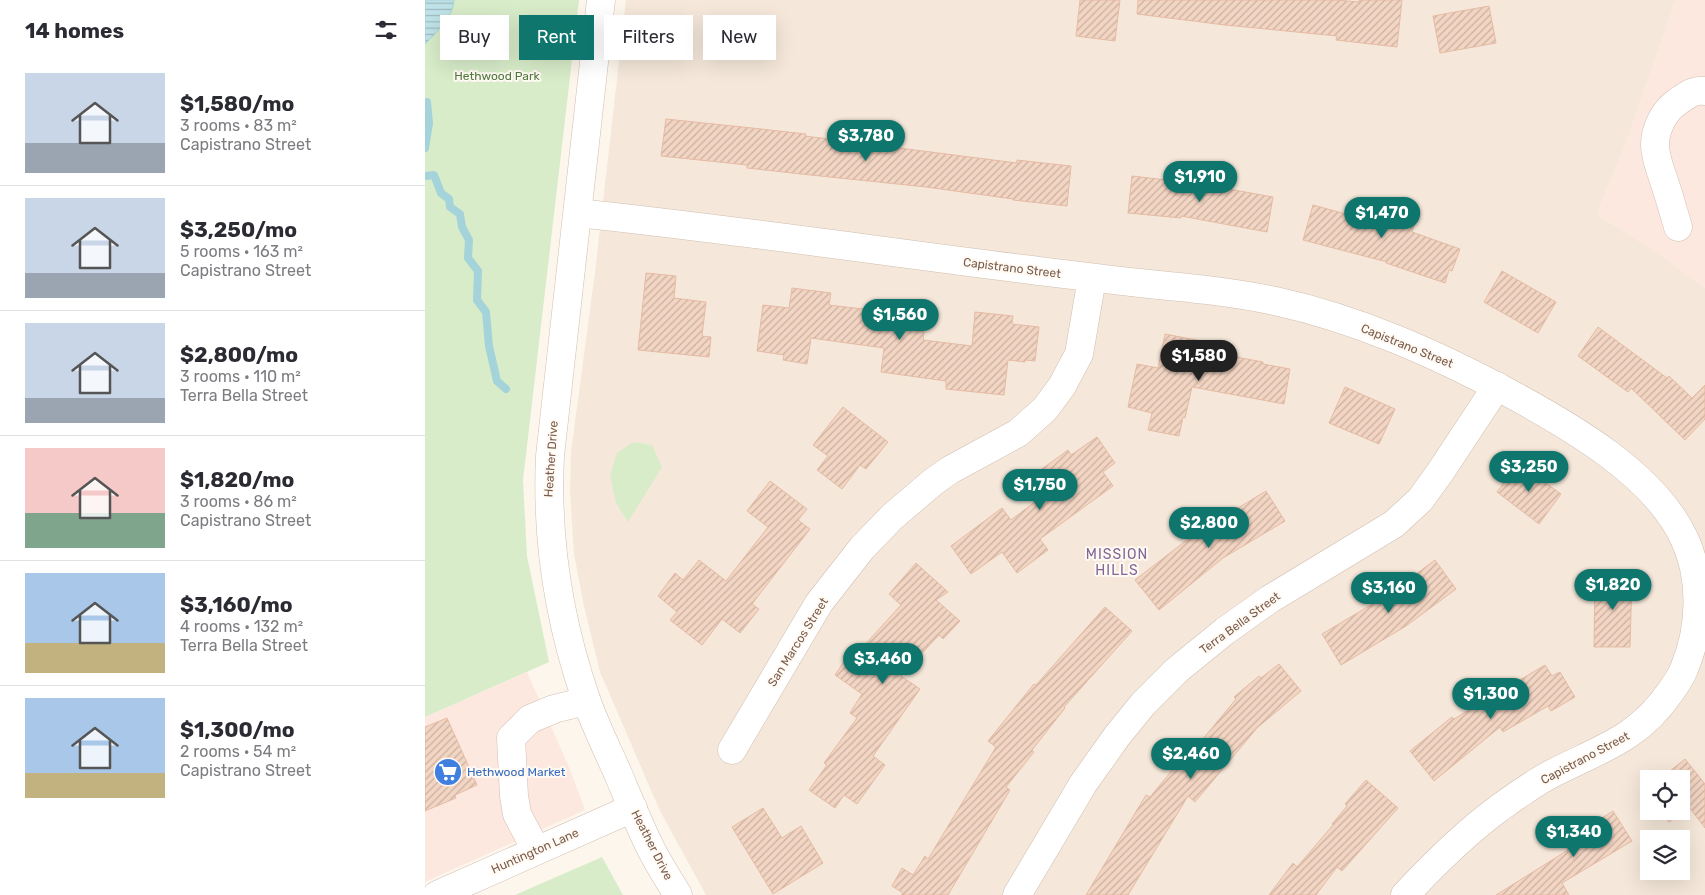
<!DOCTYPE html>
<meta charset="utf-8">
<style>
body{margin:0;font-family:Rubik,sans-serif;background:#f2f2f3;color:#2b2b33;height:100vh;display:flex;flex-direction:column;font-size:19px;white-space:nowrap}
*{box-sizing:border-box;margin:0}
p{font-size:16px;color:#7c7c81}
.icon{flex:none;width:28px;height:28px;fill:none;stroke:currentColor;stroke-width:2;stroke-linecap:round;stroke-linejoin:round}
.map{position:relative;flex:1;overflow:hidden}
.details{display:flex;flex-direction:column;background:#fff;width:425px}
.details>*{flex:none}
.top-card{position:absolute;left:15px;top:15px;width:475px;height:45px;display:flex;gap:10px}
.buttons{position:absolute;left:1215px;top:770px;display:grid;gap:10px}
.buttons a{display:grid;place-items:center;width:50px;height:50px;border-radius:0px;background:#fff;box-shadow:0 5px 20px #0002;font-size:25px}
.price{position:absolute;translate:-50% -42px;padding:0 11px;border-radius:18px;background:#0f766e;color:#fff;font-size:16px;line-height:32px;filter:drop-shadow(0 1px 2px #0008)}
.price::after{content:'';position:absolute;left:50%;top:30px;width:15px;height:11px;margin-left:-8px;background:inherit;clip-path:polygon(0 0,100% 0,50% 100%)}
.price.active{background:#222;color:#fff}
ul{padding:0;list-style:none}
li{display:flex;align-items:center;gap:15px;height:125px;padding:0 25px}
li+li{border-top:1px solid #e1e1e2}
li span{display:grid;place-items:center;flex:none;width:140px;height:100px;border-radius:0px;color:#555}
li>.icon{margin-inline-start:auto}
span .icon{width:60px;height:60px;fill:#fffc;stroke-width:1}
li b{font-size:21px}
h2{display:flex;justify-content:space-between;align-items:center;height:60px;padding:0 25px;font-size:21px}
.pill{padding:0 18px;border-radius:0px;background:#fff;box-shadow:0 5px 20px #0002;font-size:18px;line-height:45px}
.pill.active{background:#0f766e;color:#fff}
main{display:flex;flex:1;min-height:0}
.map>svg:first-child{display:block}
.residential{fill:#f5e8da;fill-rule:evenodd}
.commercial{fill:#fde8e0}
.green{fill:#d8ecc9}
.water{fill:url(#water-rules);stroke:#a5d3da}
.lines{fill:none;stroke-linecap:round;stroke-linejoin:round}
.stream{stroke:#a5d3da;stroke-width:8}
.building{fill:url(#building-hatch);stroke:#e6bba3}
.minor-casing{stroke:#d1beb0;stroke-width:29}
.minor{stroke:#fff;stroke-width:28}
.labels{text-anchor:middle;stroke-width:4;stroke-linejoin:round;paint-order:stroke}
.park-label{font-size:12px;fill:#537a41;stroke:#fffaf3}
.street-label{font-size:12px;fill:#7a5c4d;stroke:#fffaf3}
.shop-label{font-size:12px;fill:#366cbe;stroke:#fffaf3;text-anchor:start}
.neighbourhood-label{font-size:14px;letter-spacing:1px;fill:#846695;stroke:#fffaf3}
</style>
<main>
<section class="details">
<h2>14 homes<svg class="icon" aria-label="filters" viewBox="0 0 24 24"><path d="M4 7h16M4 17h16"/><circle cx="9" cy="7" r="2"/><circle cx="15" cy="17" r="2"/></svg></h2>
<ul>
<li><span style="background:linear-gradient(#c9d6e8 70%,#9aa5b1 0)"><svg class="icon" aria-label="home" viewBox="0 0 24 24"><path d="M3 11l9-7 9 7M6 9v11h12V9"/></svg></span><div><b>$1,580/mo</b><p>3 rooms · 83 m²</p><p>Capistrano Street</p></div></li>
<li><span style="background:linear-gradient(#c9d6e8 75%,#9aa5b1 0)"><svg class="icon" aria-label="home" viewBox="0 0 24 24"><path d="M3 11l9-7 9 7M6 9v11h12V9"/></svg></span><div><b>$3,250/mo</b><p>5 rooms · 163 m²</p><p>Capistrano Street</p></div></li>
<li><span style="background:linear-gradient(#c9d6e8 75%,#9aa5b1 0)"><svg class="icon" aria-label="home" viewBox="0 0 24 24"><path d="M3 11l9-7 9 7M6 9v11h12V9"/></svg></span><div><b>$2,800/mo</b><p>3 rooms · 110 m²</p><p>Terra Bella Street</p></div></li>
<li><span style="background:linear-gradient(#f6c9c9 65%,#7fa58c 0)"><svg class="icon" aria-label="home" viewBox="0 0 24 24"><path d="M3 11l9-7 9 7M6 9v11h12V9"/></svg></span><div><b>$1,820/mo</b><p>3 rooms · 86 m²</p><p>Capistrano Street</p></div></li>
<li><span style="background:linear-gradient(#a9c7e8 70%,#c2b280 0)"><svg class="icon" aria-label="home" viewBox="0 0 24 24"><path d="M3 11l9-7 9 7M6 9v11h12V9"/></svg></span><div><b>$3,160/mo</b><p>4 rooms · 132 m²</p><p>Terra Bella Street</p></div></li>
<li><span style="background:linear-gradient(#a9c7e8 75%,#c2b280 0)"><svg class="icon" aria-label="home" viewBox="0 0 24 24"><path d="M3 11l9-7 9 7M6 9v11h12V9"/></svg></span><div><b>$1,300/mo</b><p>2 rooms · 54 m²</p><p>Capistrano Street</p></div></li>
</ul>
</section>
<div class="map">
<svg width="1280" height="895" viewBox="0 0 1280 895">
<defs>
<pattern id="water-rules" width="6" height="5" patternUnits="userSpaceOnUse" patternTransform="scale(1.25)"><rect width="6" height="5" fill="#bfe3e8"/><path d="M0 2.5h6" fill="none" stroke="#a0bbbe"/></pattern>
<pattern id="building-hatch" width="6" height="6" patternUnits="userSpaceOnUse" patternTransform="scale(1.25)"><rect width="6" height="6" fill="#f3d5c3"/><path d="M-1 1l2-2M0 6l6-6M5 7l2-2" fill="none" stroke="#cab0a1"/></pattern>
</defs>
<rect width="100%" height="100%" fill="#fdf6ec"/>
<path class="residential" d="M201,0H1251L1200,146L1172,214L1236,255L1280,288V895H281L235,811L175,672L159,606L149,554L145,493L146,452L170,272ZM1224,779H1256V811H1224ZM1224,839H1256V871H1224Z"/>
<g class="commercial">
<polygon points="1251,0 1280,0 1280,288 1236,255 1172,214 1200,146"/>
<polygon points="102,672 144,767 160,810 0,882 0,717"/>
</g>
<g class="green">
<polygon points="29,0 154,0 98,480 102,556 124,662 0,717 0,44 10,34 28,4"/>
<polygon points="208,442 227,445 237,467 203,522 191,503 185,475 192,453"/>
<polygon points="177,857 198,895 90,895"/>
</g>
<path class="water" d="M0,0H29C28,17 11,33 0,44Z"/>
<g class="lines">
<g class="stream">
<polyline points="0,148 4,123 2,102"/>
<polyline points="0,176 9,175 16,193 24,199 25,207 35,214 37,227 44,240 43,258 53,271 52,300 61,312 64,346 72,381 81,389"/>
</g>
</g>
<g class="building">
<polygon points="655,0 695,0 690,41 651,36"/>
<polygon points="713,0 912,0 934,2 934,0 977,0 972,47 911,40 912,36 800,25 712,14"/>
<polygon points="1064,6 1071,43 1015,53 1008,16"/>
<polygon points="241,119 327,128 381,134 380,136 592,163 592,160 646,166 642,206 588,200 588,199 501,187 376,174 322,168 322,165 236,156"/>
<polygon points="707,176 776,184 848,197 842,232 756,216 756,218 703,213"/>
<polygon points="933,199 992,216 987,232 1035,249 1027,271 1024,270 1020,283 961,263 962,262 878,240 888,205 928,216"/>
<polygon points="1077,271 1131,302 1113,333 1059,302"/>
<polygon points="221,273 251,276 249,298 281,302 277,336 286,337 284,357 213,350"/>
<polygon points="367,288 406,293 404,305 488,315 486,330 499,332 498,340 547,346 550,312 588,316 587,324 614,327 610,361 600,360 600,362 583,360 579,395 521,389 521,381 456,372 459,348 386,338 382,364 358,360 359,355 332,351 338,305 364,308"/>
<polygon points="1173,327 1242,378 1244,376 1267,398 1280,385 1280,419 1260,440 1206,388 1203,392 1153,356"/>
<polygon points="740,334 776,341 774,350 838,362 838,364 865,369 859,404 767,387 760,418 758,417 754,436 723,430 727,413 703,407 712,364 733,368"/>
<polygon points="920,387 970,409 954,444 904,423"/>
<polygon points="418,407 463,442 441,469 435,465 417,489 392,470 403,456 388,445"/>
<polygon points="672,437 690,463 678,472 688,486 615,539 623,550 592,573 577,552 546,574 526,546 577,508 586,520 627,489 614,471 643,450 646,455"/>
<polygon points="1094,463 1136,494 1114,524 1072,492"/>
<polygon points="345,481 382,509 373,520 385,529 327,604 334,609 315,633 297,619 277,645 245,620 252,612 233,596 250,573 258,580 274,560 301,581 343,527 322,511"/>
<polygon points="841,491 860,521 798,558 734,610 710,580 767,536"/>
<polygon points="1010,560 1031,589 981,626 916,665 897,634 961,596"/>
<polygon points="491,563 523,592 511,600 535,621 518,639 514,635 476,676 495,689 448,756 460,765 432,804 419,795 410,808 384,790 402,765 399,763 432,718 425,713 437,694 410,675 430,645 436,649 476,605 464,594"/>
<polygon points="1170,575 1207,576 1205,647 1169,647"/>
<polygon points="680,607 707,631 639,707 640,708 607,750 609,752 581,787 585,790 523,895 476,895 478,893 467,886 477,868 488,875 500,856 503,859 571,747 563,741 609,684 611,685"/>
<polygon points="854,664 876,691 832,728 770,802 763,796 703,895 661,895 721,795 725,797 759,756 761,757 775,739 777,740 811,699 809,697 834,676 836,678"/>
<polygon points="1120,665 1127,676 1135,672 1150,697 1126,711 1123,706 1078,732 1075,727 1009,781 985,751 1027,717 1029,719"/>
<polygon points="22,718 52,785 30,795 31,798 0,811 0,727"/>
<polygon points="1260,759 1280,784 1280,828 1264,807 1244,822 1235,811 1256,811 1256,779 1235,779"/>
<polygon points="941,780 973,808 917,871 912,867 891,895 844,895 868,863 872,867 908,825 907,824 922,806 920,804"/>
<polygon points="338,808 357,838 376,826 398,863 348,894 307,827"/>
<polygon points="1188,811 1207,841 1137,883 1144,895 1071,895 1143,850 1138,842"/>
</g>
<g class="lines">
<defs>
<g id="minor">
<path d="M176,0L125,456C121,538 134,621 161,699C170,725 183,751 194,776C204,800 214,825 226,849C234,865 244,880 253,895"/>
<path d="M153,213C304,229 455,251 606,270C646,275 685,280 724,284C766,288 809,292 850,301C933,319 1011,354 1086,394C1145,426 1229,474 1259,538C1278,578 1276,629 1259,669C1256,677 1251,684 1246,691C1214,738 1178,748 1130,772C1110,782 1091,796 1073,809C1039,834 1009,864 980,895"/>
<path d="M1253,227C1248,210 1243,192 1237,175C1234,166 1230,155 1230,145C1230,129 1239,111 1252,102C1261,96 1269,89 1280,91"/>
<polyline points="307,750 394,603 437,548 467,517 508,482 525,470 593,433 620,409 637,386 654,354 667,278"/>
<polyline points="111,850 92,814 89,796 86,738 105,719 129,709 161,701"/>
<polyline points="12,895 208,808"/>
<polyline points="592,895 658,784 692,736 718,704 752,670 800,631 845,599 969,524 995,500 1016,471 1072,386"/>
</g>
</defs>
<use href="#minor" class="minor-casing"/>
<use href="#minor" class="minor"/>
</g>
<defs>
<symbol id="supermarket-disc" viewBox="-11 -11 22 22"><circle r="9.5" fill="#3f7fe0" stroke="#fffaf3"/><path d="M-6-5.5h2.5l.6 2H6L4.5 2H-2.5L-4.4-4H-6ZM-1.5 3.2a1.3 1.3 0 1 0 .1 0ZM3 3.2a1.3 1.3 0 1 0 .1 0Z" fill="#fff"/></symbol>
</defs>
<g fill-rule="evenodd">
<use href="#supermarket-disc" x="7" y="756" width="32" height="32"/>
</g>
<g class="labels">
<g class="park-label">
<text x="72" y="80">Hethwood Park</text>
</g>
<g class="street-label">
<text transform="translate(587 268) rotate(7)" y="4">Capistrano Street</text>
<text transform="translate(982 346) rotate(22)" y="4">Capistrano Street</text>
<text transform="translate(126 459) rotate(-86)" y="4">Heather Drive</text>
<text transform="translate(815 623) rotate(-36)" y="4">Terra Bella Street</text>
<text transform="translate(373 642) rotate(-58)" y="4">San Marcos Street</text>
<text transform="translate(1160 758) rotate(-28)" y="4">Capistrano Street</text>
<text transform="translate(227 845) rotate(63)" y="4">Heather Drive</text>
<text transform="translate(110 851) rotate(-24)" y="4">Huntington Lane</text>
</g>
<g class="shop-label">
<text x="42" y="776">Hethwood Market</text>
</g>
<g class="neighbourhood-label">
<text x="692" y="559">MISSION<tspan x="692" dy="16">HILLS</tspan></text>
</g>
</g>
</svg>
<div class="buttons">
<a><svg class="icon" aria-label="locate" viewBox="0 0 24 24"><circle cx="12" cy="12" r="6"/><path d="M12 2v4M12 18v4M2 12h4M18 12h4"/></svg></a>
<a><svg class="icon" aria-label="layers" viewBox="0 0 24 24"><path d="M12 4l9 5-9 5-9-5zM3 14l9 5 9-5"/></svg></a>
</div>
<b class="price" style="left:441px;top:162px">$3,780</b>
<b class="price" style="left:775px;top:203px">$1,910</b>
<b class="price" style="left:957px;top:239px">$1,470</b>
<b class="price" style="left:475px;top:341px">$1,560</b>
<b class="price active" style="left:774px;top:382px">$1,580</b>
<b class="price" style="left:1104px;top:493px">$3,250</b>
<b class="price" style="left:615px;top:511px">$1,750</b>
<b class="price" style="left:784px;top:549px">$2,800</b>
<b class="price" style="left:1188px;top:611px">$1,820</b>
<b class="price" style="left:964px;top:614px">$3,160</b>
<b class="price" style="left:458px;top:685px">$3,460</b>
<b class="price" style="left:1066px;top:720px">$1,300</b>
<b class="price" style="left:766px;top:780px">$2,460</b>
<b class="price" style="left:1149px;top:858px">$1,340</b>
<div class="top-card">
<a class="pill">Buy</a>
<a class="pill active">Rent</a>
<a class="pill">Filters</a>
<a class="pill">New</a>
</div>
</div>
</main>
